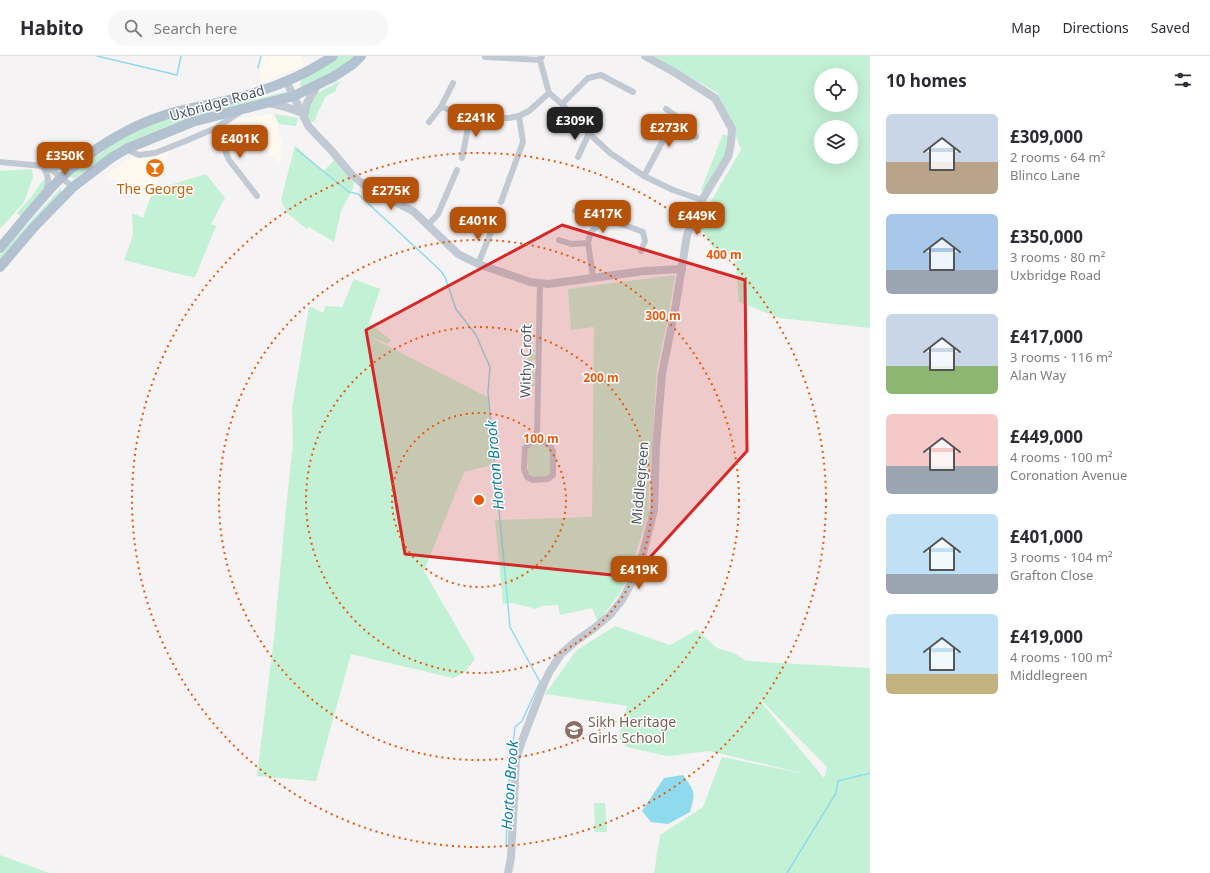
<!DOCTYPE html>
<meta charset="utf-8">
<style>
body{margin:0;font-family:"Noto Sans",sans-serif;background:#f7f7f7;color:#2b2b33;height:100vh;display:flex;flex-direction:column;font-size:15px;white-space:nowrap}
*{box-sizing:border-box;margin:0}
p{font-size:13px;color:#7c7c81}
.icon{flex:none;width:22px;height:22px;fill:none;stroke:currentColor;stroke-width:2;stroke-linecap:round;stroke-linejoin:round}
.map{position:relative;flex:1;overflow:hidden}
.details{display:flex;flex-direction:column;background:#fff;width:340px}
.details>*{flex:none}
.fabs{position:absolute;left:814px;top:12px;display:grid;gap:8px}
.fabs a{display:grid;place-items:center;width:44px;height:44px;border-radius:50%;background:#fff;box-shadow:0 4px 16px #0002;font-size:20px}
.price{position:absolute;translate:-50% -34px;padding:0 9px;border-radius:8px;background:#b45309;color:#fff;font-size:13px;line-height:26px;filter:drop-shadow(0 1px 2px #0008)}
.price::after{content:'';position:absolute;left:50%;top:24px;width:12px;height:9px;margin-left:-6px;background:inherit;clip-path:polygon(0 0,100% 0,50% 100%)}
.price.active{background:#222;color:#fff}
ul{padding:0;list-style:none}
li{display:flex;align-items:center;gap:12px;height:100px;padding:0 16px}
li span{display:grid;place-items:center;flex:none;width:112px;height:80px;border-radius:6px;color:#555}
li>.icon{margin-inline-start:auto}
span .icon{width:48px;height:48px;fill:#fffc;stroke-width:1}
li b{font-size:17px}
h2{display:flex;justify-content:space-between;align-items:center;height:48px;padding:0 16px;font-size:17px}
header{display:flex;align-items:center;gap:24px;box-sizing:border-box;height:56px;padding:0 20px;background:#fff;border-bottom:1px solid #e1e1e2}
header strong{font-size:19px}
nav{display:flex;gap:22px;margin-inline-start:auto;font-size:14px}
.search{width:280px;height:36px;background:#f7f7f7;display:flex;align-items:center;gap:10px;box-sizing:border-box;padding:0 14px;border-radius:22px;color:#7c7c81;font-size:15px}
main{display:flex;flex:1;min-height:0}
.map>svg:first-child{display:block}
.commercial{fill:#fdf9ef}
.green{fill:#c3f1d5;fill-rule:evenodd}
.water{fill:#90daee}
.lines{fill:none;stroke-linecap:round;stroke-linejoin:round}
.stream{stroke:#90daee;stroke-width:1.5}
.minor{stroke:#c1cad2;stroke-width:6}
.tertiary{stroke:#c1cad2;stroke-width:8}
.primary{stroke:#b3c2d1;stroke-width:10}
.marked{fill:#d62828;fill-opacity:0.2;stroke:#d62828;stroke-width:3;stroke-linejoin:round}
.ring{fill:none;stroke:#e8590c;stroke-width:2;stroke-dasharray:2 4}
.labels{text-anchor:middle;stroke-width:3;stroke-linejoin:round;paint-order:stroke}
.street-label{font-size:14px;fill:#4a5661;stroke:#fff}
.food-label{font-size:14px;fill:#c56008;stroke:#fff}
.education-label{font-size:14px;fill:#785e54;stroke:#fff;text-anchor:start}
.water-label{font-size:15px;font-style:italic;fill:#0c7c9b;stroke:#fff}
.centre{fill:#e8590c;stroke:#fff;stroke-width:2}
.ring-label{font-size:12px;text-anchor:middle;font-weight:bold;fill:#e8590c;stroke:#fff;stroke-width:3;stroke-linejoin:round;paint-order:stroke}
</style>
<header>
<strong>Habito</strong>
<div class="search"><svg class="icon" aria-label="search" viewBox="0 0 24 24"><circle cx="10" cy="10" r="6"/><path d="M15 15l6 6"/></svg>Search here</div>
<nav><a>Map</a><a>Directions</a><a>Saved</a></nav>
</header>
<main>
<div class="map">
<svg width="870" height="817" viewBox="0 0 870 817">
<rect width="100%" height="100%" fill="#f5f3f3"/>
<g class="commercial">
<polygon points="260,0 302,0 305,9 260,27 259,8"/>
<polygon points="272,58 279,68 278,79 282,84 280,108 248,77 231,89 229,88 224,75 225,71 235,63"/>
<polygon points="170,95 149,145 133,139 127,131 107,120 108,117 132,101 153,100"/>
</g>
<g class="green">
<polygon points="339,0 356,0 334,16 303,32 301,31 300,27 303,22"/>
<path d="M653,0H870V272L780,262L739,246L735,202L713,192L698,167L741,94L734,74L718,37ZM821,19H851V49H821ZM821,71H851V101H821Z"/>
<polygon points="340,25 336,33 336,35 326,40 316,60 315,65 312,66 309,63 308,59 310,45 314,39"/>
<polygon points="285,36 287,36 287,38 196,60 175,67 120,90 75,122 72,122 71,120 79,113 113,88 132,77 160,64 196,54 244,46"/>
<polygon points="274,58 298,62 296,70 279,68"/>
<polygon points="723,78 729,81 729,91 707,135 701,134"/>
<polygon points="295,89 323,116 334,104 354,127 353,132 341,155 334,186 309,171 307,173 287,157 281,144"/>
<path d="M79,92L84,93L89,92C78,104 71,106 56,110L60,103Z"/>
<polygon points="32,113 33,121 24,146 0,173 0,115"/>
<polygon points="206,118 225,142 211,168 216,170 195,221 187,220 124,204 133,179 132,157 143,162 153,134"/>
<polygon points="46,121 46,131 21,160 17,157 32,140 39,130"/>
<polygon points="61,132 61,139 0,206 0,199"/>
<polygon points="675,219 668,263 657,313 649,431 649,461 647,461 628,523 619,538 598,566 592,552 560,559 558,549 541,550 536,553 513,547 503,548 495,464 592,461 594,271 571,274 568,233"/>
<polygon points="354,223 380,233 369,267 391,284 388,288 368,280 489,342 492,409 464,416 424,515 475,603 464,617 453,622 351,598 316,725 257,720 274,582 286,452 293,388 292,353 309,250 323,257 326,250 342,251"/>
<path d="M532,294L538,296H533V298L538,299V303L532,304V316L538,317L537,323H532V327H537V329L527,332C521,321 526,305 532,294Z"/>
<polygon points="534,388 545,388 551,392 550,419 546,422 532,421 528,416 528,395 529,392"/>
<path d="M615,570L670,589L697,574L717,592L734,597L746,605L870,612V716L861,718H870V817H654L660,779L703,751L722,701L805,718L710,695L667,700L626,691L619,681L627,650L545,638L576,595ZM753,636L827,711L824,722L823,721Z"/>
<polygon points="594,747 605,747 607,776 595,776"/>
<polygon points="0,799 49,817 0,817"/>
</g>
<path class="water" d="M683,719C695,736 696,736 690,756L668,768L651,766L642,755L664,722Z"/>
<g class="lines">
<g class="stream">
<polyline points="97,0 177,19 181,0"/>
<polyline points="258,12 261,0"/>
<polyline points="297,94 349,136 358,138 441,215 445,221 456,253 476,279 490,311 488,336 510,571 540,626 522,665 515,671 510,712 506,789"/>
<polyline points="787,817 836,737 838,725 870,717"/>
</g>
<g class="minor">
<polyline points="542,0 540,4 549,37 562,48 577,66 610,97 644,120 673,134 702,144"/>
<polyline points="485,1 540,4"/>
<polyline points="562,48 588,22 601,19 633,36"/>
<polyline points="441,51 453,27"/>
<polyline points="666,53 680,63"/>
<polyline points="429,66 441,51 469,60 483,62 509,62 519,60 529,55 549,37"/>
<polyline points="216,72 229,104 257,140"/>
<polyline points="126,93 139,99 155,97 183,86 216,72 240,56"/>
<polyline points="578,101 589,77"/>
<polyline points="462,102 467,77 469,60"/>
<polyline points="0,106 43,110 53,115 73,131"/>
<path d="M43,110C48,119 50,125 46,135"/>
<path d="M48,111C57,112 64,111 73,108"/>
<polyline points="644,120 674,64 680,63 696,81"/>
<polyline points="501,146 523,86 519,60"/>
<polyline points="575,155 598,164 600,168"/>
<polyline points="428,169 438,158 457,114"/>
<polyline points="559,184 571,188 588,187"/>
<polyline points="478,208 494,169"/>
<polyline points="593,221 588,187 591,176 600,168 614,165 643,176 645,185 641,195"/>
<polyline points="537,382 525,392 524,413 527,421 533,424 548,423 553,419 553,395 550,389 537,382 540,228"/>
</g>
<g class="tertiary">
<polyline points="286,25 309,71 331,94 352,119 369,133 413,155 458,198 478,208 530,226 548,228 644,215 682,213"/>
<polyline points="269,47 286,51 302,57"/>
<polyline points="304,61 307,47 317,30"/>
<polyline points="508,817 511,802 516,703 522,685 545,625 550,615 561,598 576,585 593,573 610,559 622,544 634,522 643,497 654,454 656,391 662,318 676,248 687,179 702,144 728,101 731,87 732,73 715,42 674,16 645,0"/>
</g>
<g class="primary">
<path d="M0,192C20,169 40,142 62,121C89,95 129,70 165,59C187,52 210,49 233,43C268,34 303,21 333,0"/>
<polyline points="0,211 34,171 73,131 111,102 126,93 192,66 294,40 333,21 353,8 361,0"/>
</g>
</g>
<path class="marked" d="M562,169L745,224L747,395L632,521L405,498L366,274Z"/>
<g class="ring">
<circle cx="479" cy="444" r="87"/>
<circle cx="479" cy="444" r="173"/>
<circle cx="479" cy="444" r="260"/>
<circle cx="479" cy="444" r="347"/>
</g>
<defs>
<symbol id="bar-disc" viewBox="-11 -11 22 22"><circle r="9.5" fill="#e8710a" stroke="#fff"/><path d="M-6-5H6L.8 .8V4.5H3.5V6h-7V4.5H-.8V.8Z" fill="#fff"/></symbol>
<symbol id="school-disc" viewBox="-11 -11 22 22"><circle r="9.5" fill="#8d6e63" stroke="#fff"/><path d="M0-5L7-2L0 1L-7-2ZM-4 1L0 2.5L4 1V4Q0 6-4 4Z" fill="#fff"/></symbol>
</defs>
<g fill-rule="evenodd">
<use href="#bar-disc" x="144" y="101" width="22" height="22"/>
<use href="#school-disc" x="563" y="663" width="22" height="22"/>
</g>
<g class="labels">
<g class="street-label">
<text transform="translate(217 47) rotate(-16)" y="5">Uxbridge Road</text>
<text transform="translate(526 305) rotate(-89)" y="5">Withy Croft</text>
<text transform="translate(640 427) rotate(-85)" y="5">Middlegreen</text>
</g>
<g class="food-label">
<text x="155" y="138">The George</text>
</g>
<g class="education-label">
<text x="588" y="671">Sikh Heritage<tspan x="588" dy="16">Girls School</tspan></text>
</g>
<g class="water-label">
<text transform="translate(495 409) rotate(-95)" y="5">Horton Brook</text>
<text transform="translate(510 729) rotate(-86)" y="5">Horton Brook</text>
</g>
</g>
<circle cx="479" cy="444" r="6" class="centre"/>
<g class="ring-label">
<text x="724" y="203">400 m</text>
<text x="663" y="264">300 m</text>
<text x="601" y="326">200 m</text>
<text x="541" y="387">100 m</text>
</g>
</svg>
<div class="fabs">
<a><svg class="icon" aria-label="locate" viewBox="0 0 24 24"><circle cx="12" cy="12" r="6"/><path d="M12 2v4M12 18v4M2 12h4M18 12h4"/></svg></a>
<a><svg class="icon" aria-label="layers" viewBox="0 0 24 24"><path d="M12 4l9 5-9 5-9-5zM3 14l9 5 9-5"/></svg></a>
</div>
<b class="price" style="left:476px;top:82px">£241K</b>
<b class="price active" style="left:575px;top:85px">£309K</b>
<b class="price" style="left:669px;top:92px">£273K</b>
<b class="price" style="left:240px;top:103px">£401K</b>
<b class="price" style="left:65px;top:120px">£350K</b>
<b class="price" style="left:391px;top:155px">£275K</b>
<b class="price" style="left:603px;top:178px">£417K</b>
<b class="price" style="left:697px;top:180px">£449K</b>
<b class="price" style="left:478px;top:185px">£401K</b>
<b class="price" style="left:639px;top:534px">£419K</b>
</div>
<section class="details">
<h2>10 homes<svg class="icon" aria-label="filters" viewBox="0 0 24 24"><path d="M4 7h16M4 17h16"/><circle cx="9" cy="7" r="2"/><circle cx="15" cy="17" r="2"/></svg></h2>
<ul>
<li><span style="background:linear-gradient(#c9d6e8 60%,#b9a48a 0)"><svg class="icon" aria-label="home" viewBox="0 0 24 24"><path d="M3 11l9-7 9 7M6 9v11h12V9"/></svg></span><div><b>£309,000</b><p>2 rooms · 64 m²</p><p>Blinco Lane</p></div></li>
<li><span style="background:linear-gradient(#a9c7e8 70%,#9aa5b1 0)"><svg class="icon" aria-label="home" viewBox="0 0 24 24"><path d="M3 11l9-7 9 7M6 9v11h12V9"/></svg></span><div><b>£350,000</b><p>3 rooms · 80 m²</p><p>Uxbridge Road</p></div></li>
<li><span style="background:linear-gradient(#c9d6e8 65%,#8fb573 0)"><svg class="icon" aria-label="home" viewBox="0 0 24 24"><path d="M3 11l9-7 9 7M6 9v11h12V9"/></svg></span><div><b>£417,000</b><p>3 rooms · 116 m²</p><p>Alan Way</p></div></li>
<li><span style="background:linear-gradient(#f6c9c9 65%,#9aa5b1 0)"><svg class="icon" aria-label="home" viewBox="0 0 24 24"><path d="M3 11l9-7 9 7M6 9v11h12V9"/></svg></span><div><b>£449,000</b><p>4 rooms · 100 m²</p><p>Coronation Avenue</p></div></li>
<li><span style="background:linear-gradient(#bfe0f5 75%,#9aa5b1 0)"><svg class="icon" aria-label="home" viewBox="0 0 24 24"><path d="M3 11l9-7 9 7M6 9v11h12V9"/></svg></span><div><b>£401,000</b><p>3 rooms · 104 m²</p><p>Grafton Close</p></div></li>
<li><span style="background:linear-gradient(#bfe0f5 75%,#c2b280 0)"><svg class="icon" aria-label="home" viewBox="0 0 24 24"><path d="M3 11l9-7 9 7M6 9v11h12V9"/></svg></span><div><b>£419,000</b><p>4 rooms · 100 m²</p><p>Middlegreen</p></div></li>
</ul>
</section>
</main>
